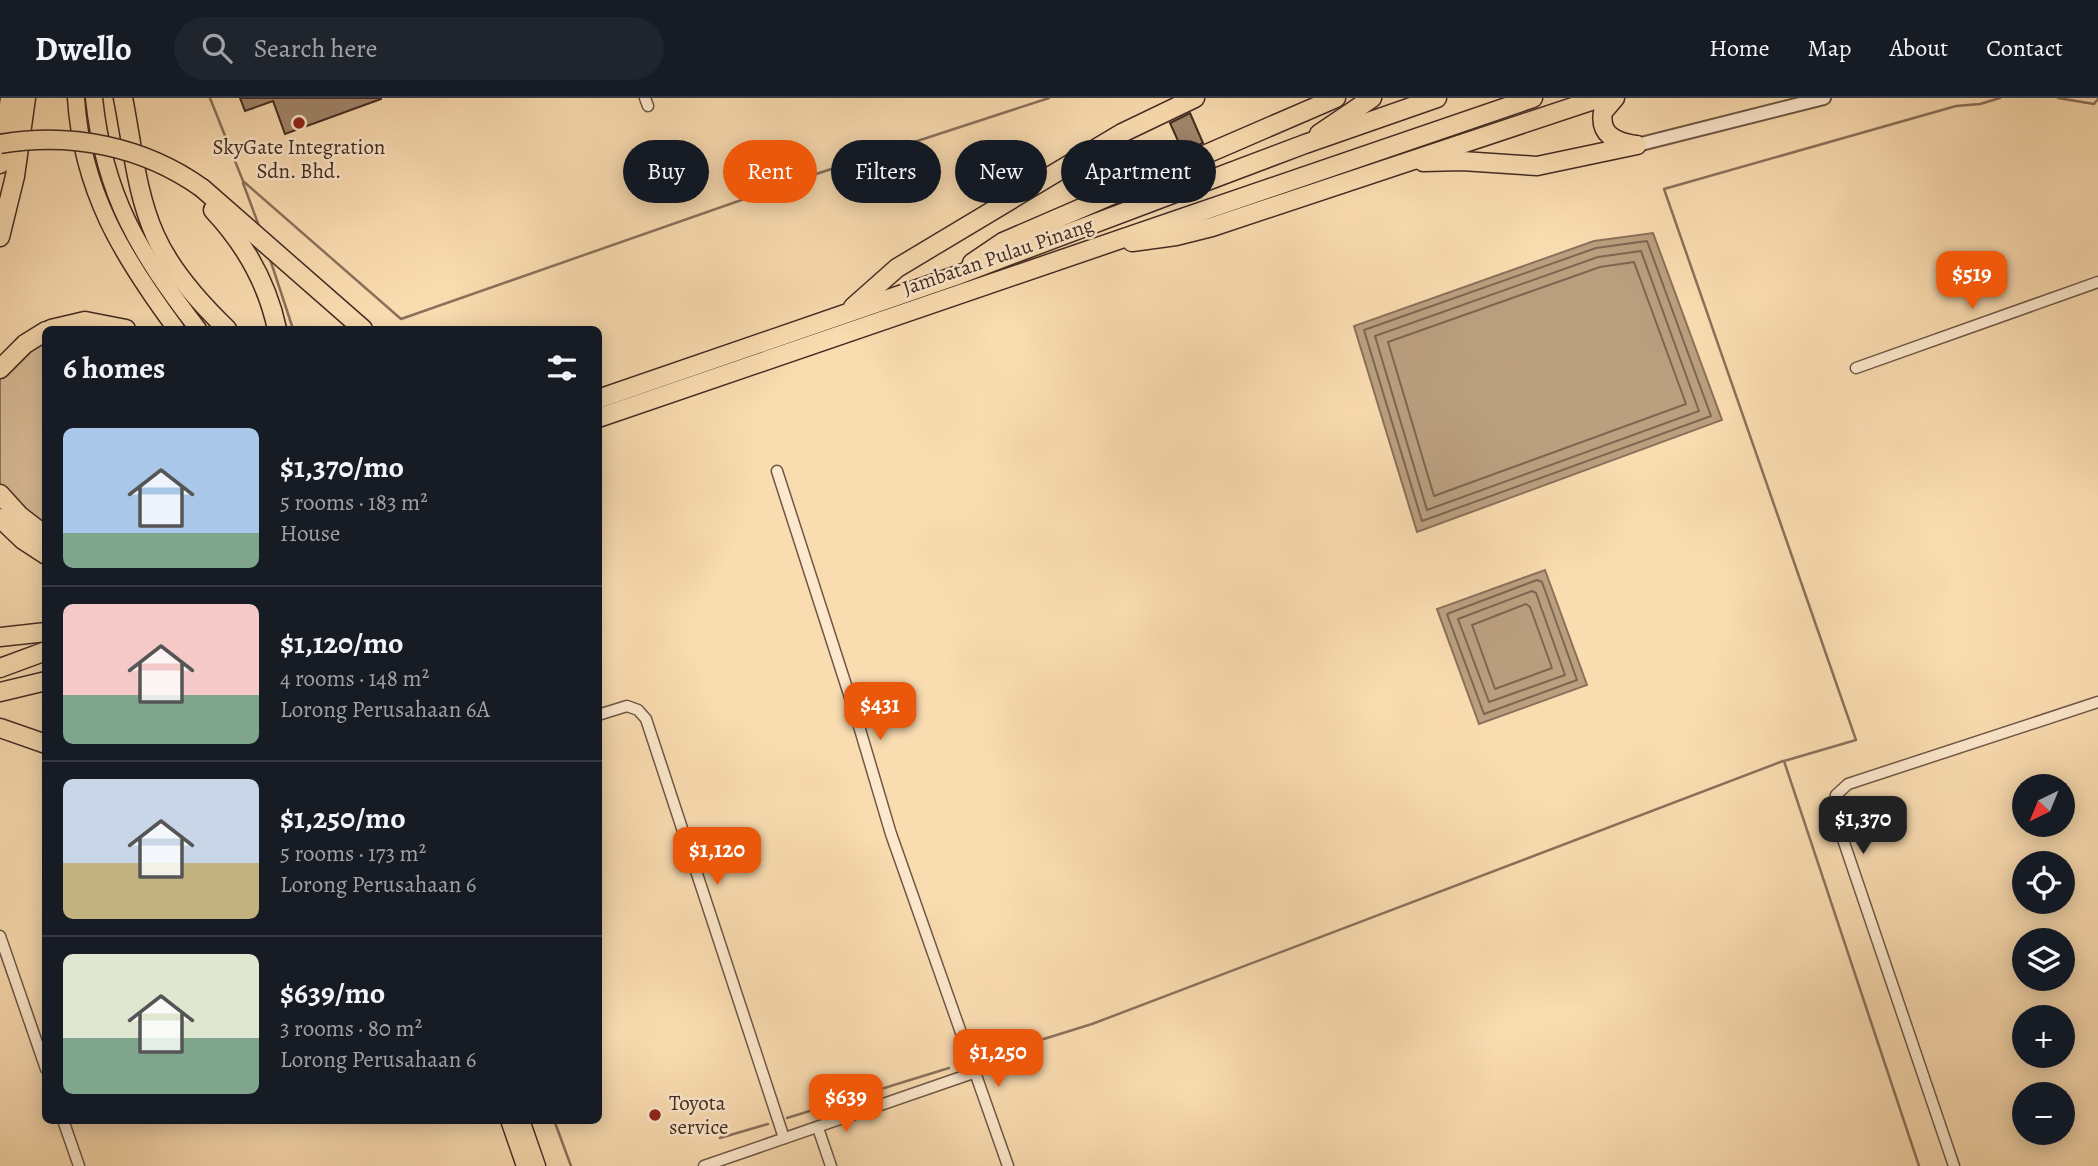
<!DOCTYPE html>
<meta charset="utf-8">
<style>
body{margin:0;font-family:Alegreya,serif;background:#20242c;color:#f1f3f6;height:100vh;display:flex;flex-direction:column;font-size:26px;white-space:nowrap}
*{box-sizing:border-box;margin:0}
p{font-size:23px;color:#9ea1a6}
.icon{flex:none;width:38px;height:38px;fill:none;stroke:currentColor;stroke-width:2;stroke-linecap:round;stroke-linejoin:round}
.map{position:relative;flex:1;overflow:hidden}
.details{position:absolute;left:42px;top:228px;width:560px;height:798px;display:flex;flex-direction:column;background:#171b24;border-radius:10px;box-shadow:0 4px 18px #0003}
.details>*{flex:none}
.top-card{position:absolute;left:623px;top:42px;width:665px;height:63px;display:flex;gap:14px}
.needle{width:46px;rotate:223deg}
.fabs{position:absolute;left:2012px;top:676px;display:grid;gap:14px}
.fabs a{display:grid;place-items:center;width:63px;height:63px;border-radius:50%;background:#171b24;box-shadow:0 4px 18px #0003;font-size:35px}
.price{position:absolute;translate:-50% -60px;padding:0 16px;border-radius:14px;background:#ea580c;color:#fff;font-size:23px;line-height:46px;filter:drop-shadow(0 2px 4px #0008)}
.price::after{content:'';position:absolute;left:50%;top:42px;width:21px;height:16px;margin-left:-10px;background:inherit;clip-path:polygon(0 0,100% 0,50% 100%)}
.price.on{background:#222;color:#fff}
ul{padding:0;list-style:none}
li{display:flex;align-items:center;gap:21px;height:175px;padding:0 21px}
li+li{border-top:2px solid #363941}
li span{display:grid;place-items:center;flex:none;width:196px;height:140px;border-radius:10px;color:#555}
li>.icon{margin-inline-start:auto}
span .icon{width:84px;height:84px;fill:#fffc;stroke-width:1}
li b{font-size:30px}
h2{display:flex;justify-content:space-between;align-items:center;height:84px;padding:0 21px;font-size:30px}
.tag{padding:0 24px;border-radius:32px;background:#171b24;box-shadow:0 4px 18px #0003;font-size:24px;line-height:63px}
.tag.on{background:#ea580c;color:#fff}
header{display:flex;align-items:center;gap:42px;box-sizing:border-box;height:98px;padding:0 35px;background:#171b24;border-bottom:2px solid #363941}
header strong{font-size:33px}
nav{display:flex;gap:38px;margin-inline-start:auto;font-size:24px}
.search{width:490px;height:63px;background:#20242c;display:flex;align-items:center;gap:18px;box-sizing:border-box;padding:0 24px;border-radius:38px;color:#9ea1a6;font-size:26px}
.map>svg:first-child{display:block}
.green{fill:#dbbe99;stroke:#8e745e;stroke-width:2}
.water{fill:#bba080;stroke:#8b715a;stroke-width:2}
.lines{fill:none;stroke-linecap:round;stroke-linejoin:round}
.shore{stroke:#7e6651;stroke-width:2}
.stream{stroke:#8b715a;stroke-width:2.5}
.building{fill:#a2876c;stroke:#422b22;stroke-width:2}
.minor-casing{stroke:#705746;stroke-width:13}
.tertiary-casing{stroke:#705746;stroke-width:16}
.primary-casing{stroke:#422b22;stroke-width:19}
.motorway-casing{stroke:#422b22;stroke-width:21}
.minor{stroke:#fce8cc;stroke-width:10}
.tertiary{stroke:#fce8cc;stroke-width:12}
.primary{stroke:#fadcb1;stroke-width:16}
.motorway{stroke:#fadcb1;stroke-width:18}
.motorway-bridge-casing{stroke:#422b22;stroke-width:21;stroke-linecap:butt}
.motorway-bridge{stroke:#fadcb1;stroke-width:18}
.poi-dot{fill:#8f2418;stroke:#fce8cc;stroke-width:2.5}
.labels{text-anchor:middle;stroke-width:5;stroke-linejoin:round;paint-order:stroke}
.poi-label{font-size:21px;fill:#422b22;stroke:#fce8cc}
.street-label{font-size:21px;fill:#422b22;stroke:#fce8cc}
</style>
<header>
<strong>Dwello</strong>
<div class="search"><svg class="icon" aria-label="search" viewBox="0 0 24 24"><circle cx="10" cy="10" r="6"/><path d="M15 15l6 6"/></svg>Search here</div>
<nav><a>Home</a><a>Map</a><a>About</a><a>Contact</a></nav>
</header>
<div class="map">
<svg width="2098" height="1068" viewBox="0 0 2098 1068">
<rect width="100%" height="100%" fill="#fadcb1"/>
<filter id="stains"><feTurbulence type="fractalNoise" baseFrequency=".00286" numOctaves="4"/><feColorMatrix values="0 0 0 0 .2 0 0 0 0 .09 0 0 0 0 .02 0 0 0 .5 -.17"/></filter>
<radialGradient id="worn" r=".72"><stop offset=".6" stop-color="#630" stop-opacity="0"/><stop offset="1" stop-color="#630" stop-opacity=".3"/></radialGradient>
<polygon class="green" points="45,241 45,431 0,390 0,280 13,263"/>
<g class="water">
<polygon points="1653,135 1722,322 1417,434 1354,228 1594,143"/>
<polygon points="1545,472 1587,587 1479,626 1437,511"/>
</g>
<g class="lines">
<g class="shore">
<polygon points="1647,143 1711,318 1422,423 1364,232 1596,150"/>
<polygon points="1641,153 1699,313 1427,412 1375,238 1598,159"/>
<polygon points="1634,164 1686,306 1434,398 1388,244 1600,169"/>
<polygon points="1537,482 1542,484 1577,582 1484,616 1447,516"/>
<polygon points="1532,493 1536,495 1565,577 1489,604 1458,521"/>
<polygon points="1526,506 1530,509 1552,570 1495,591 1472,527"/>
</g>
<g class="stream">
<polyline points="210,0 243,83 401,221 813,77 1049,0"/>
<polyline points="2058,0 2094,6 2098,1"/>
<polyline points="243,85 259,128"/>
<polyline points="270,161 293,231"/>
<polyline points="1002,954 1092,926 1783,663"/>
<polyline points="787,1020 949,970"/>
<polyline points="554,1022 571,1068"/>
<polyline points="720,1040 768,1026"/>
<polyline points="1919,1068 1784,663 1856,642 1664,91 1956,8 1980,6 2000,0"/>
</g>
</g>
<g class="building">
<polygon points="240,0 381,0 381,1 285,36 273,3 245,13"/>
<polygon points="1190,15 1203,45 1183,54 1170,25"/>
</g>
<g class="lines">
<defs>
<g id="minor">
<polyline points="645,0 648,8"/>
<polyline points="1856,270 2098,184"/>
<polyline points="777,373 856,618 891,736 1008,1068"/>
<polyline points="598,617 627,608 638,612 646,621 784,1040"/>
<polyline points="0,838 46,971"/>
<polyline points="63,1022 79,1068"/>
<polyline points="818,1030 831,1068"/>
<polyline points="704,1068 976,974"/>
<polyline points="1954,1068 1833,712 1836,697 1848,686 2098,604"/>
</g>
<polyline id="tertiary" points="1637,47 1824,0"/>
<g id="primary">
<path d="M76,0C82,93 122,158 176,231"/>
<path d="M94,0C104,98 139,154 198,231"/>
<polyline points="509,1022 525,1068"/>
<polyline points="521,1022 537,1068"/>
</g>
<g id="motorway">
<path d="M123,0C132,44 136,95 155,137C170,171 200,205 227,231"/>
<path d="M1615,0L1603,14C1599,37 1616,44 1635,47"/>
<polyline points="1319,36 1372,0"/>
<polyline points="1423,64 1462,63 1537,68 1637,47"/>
<polyline points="0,66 10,0"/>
<polyline points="202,90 363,231"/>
<path d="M213,112C245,146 267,184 277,231"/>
<polyline points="0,139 15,78 26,0"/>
<polyline points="1132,144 1176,138 1212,129 1600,0"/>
<polyline points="972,165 1003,144 1336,0"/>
<polyline points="853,209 897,170 1122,35 1195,0"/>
<polyline points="51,231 85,223 126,231"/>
<polyline points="0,271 25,246 46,233"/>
<polyline points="598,301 955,178 1305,46 1437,0"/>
<polyline points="598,320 1533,0"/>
<polyline points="0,396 20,418 46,438"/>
<polyline points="0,420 23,442 46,457"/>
<polyline points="0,539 46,534"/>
<polyline points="0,570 46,553"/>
<polyline points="0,594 46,583"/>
<polyline points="0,630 46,646"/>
</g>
</defs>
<use href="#minor" class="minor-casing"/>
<use href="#tertiary" class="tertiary-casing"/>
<use href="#primary" class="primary-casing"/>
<use href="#motorway" class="motorway-casing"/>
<use href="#minor" class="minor"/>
<use href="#tertiary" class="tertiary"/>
<use href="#primary" class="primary"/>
<use href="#motorway" class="motorway"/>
<defs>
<path id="motorway-bridge" d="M0,46C71,34 143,48 202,90"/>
</defs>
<use href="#motorway-bridge" class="motorway-bridge-casing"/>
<use href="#motorway-bridge" class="motorway-bridge"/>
</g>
<g class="poi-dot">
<circle cx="299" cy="25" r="7"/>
<circle cx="655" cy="1017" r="7"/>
</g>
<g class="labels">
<g class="poi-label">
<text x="299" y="56">SkyGate Integration<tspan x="299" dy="24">Sdn. Bhd.</tspan></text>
<text x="669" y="1012" text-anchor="start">Toyota<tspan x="669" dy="24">service</tspan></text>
</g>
<g class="street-label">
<text transform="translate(998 158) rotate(-19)" y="7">Jambatan Pulau Pinang</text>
</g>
</g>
<rect width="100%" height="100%" filter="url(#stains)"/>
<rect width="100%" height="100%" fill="url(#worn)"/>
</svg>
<div class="fabs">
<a><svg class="needle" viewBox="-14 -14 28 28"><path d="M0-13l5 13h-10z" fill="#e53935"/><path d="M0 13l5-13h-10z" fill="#9ea1a6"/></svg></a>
<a><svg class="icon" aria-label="locate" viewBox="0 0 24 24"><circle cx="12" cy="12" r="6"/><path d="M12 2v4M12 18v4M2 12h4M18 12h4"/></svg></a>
<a><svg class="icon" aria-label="layers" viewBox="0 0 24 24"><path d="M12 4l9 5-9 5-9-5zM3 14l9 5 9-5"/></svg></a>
<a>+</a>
<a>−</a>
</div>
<b class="price" style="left:1972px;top:213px">$519</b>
<b class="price" style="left:880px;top:644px">$431</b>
<b class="price on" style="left:1863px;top:758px">$1,370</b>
<b class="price" style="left:717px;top:789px">$1,120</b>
<b class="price" style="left:998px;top:991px">$1,250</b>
<b class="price" style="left:846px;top:1036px">$639</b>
<div class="top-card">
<a class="tag">Buy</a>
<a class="tag on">Rent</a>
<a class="tag">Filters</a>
<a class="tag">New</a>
<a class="tag">Apartment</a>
</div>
<section class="details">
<h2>6 homes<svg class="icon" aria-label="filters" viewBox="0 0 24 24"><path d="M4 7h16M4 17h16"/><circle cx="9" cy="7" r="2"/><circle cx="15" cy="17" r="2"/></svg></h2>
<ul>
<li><span style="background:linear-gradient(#a9c7e8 75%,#7fa58c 0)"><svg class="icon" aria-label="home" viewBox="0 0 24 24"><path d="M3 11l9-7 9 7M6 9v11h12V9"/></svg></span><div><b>$1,370/mo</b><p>5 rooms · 183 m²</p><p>House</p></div></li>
<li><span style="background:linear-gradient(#f6c9c9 65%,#7fa58c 0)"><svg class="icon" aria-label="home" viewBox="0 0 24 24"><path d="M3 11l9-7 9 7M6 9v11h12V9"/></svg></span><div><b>$1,120/mo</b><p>4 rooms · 148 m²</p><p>Lorong Perusahaan 6A</p></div></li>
<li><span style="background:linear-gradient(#c9d6e8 60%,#c2b280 0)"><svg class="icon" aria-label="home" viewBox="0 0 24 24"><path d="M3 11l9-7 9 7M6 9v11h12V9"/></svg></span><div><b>$1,250/mo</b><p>5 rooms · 173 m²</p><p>Lorong Perusahaan 6</p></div></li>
<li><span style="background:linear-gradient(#dfe7d0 60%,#7fa58c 0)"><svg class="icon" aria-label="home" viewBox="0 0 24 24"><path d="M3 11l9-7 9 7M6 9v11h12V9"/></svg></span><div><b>$639/mo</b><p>3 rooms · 80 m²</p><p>Lorong Perusahaan 6</p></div></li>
</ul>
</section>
</div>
